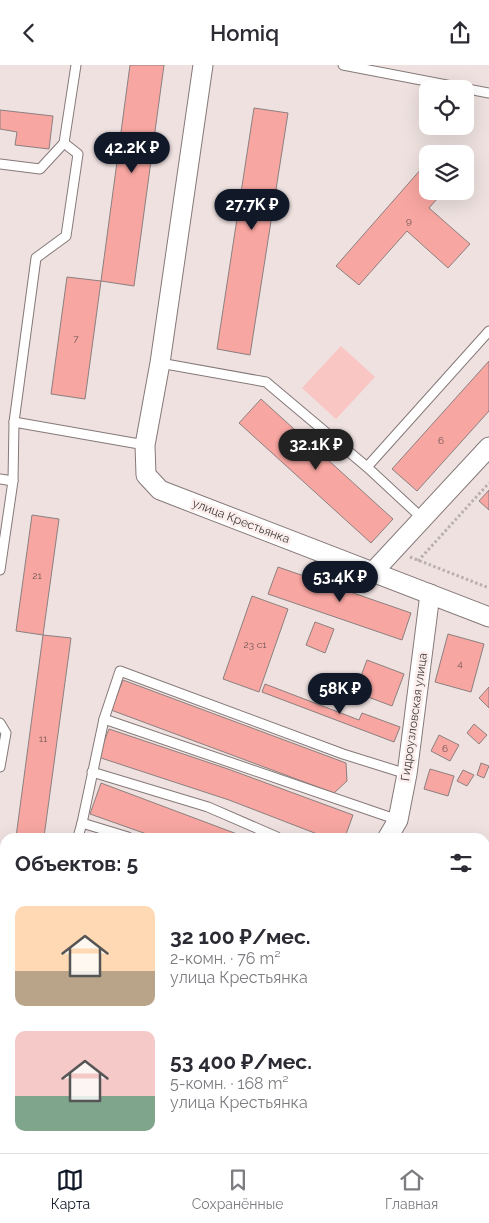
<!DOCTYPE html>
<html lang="ru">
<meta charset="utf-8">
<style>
body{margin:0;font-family:Raleway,sans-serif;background:#f7f7f7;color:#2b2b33;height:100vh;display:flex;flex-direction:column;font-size:19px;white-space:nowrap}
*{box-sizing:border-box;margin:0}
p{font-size:16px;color:#7c7c81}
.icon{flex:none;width:28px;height:28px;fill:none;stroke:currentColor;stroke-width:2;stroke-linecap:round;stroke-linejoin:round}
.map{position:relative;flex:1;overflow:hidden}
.side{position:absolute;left:0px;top:768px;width:490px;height:321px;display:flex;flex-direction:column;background:#fff;border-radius:15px 15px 0 0;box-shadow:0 5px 20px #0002}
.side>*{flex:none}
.fabs{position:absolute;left:419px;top:15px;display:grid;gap:10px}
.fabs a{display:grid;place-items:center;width:55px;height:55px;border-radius:10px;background:#fff;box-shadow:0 5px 20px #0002;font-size:25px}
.price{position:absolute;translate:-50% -42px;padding:0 11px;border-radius:18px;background:#111827;color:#fff;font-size:16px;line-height:32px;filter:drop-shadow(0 1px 2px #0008)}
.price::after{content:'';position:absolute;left:50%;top:30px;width:15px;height:11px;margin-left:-8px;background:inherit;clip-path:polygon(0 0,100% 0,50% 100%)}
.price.on{background:#222;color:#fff}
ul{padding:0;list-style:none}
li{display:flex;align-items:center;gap:15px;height:125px;padding:0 15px}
li span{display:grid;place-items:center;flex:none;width:140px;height:100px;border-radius:10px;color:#555}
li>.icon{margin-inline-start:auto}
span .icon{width:60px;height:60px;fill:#fffc;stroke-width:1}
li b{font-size:21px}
h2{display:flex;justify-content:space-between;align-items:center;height:60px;padding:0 15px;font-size:21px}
header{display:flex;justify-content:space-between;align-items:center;height:65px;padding:0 15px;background:#fff;font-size:22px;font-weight:600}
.tab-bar{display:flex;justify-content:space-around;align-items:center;height:70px;border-top:1px solid #e1e1e2;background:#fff;font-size:14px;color:#7c7c81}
.tab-bar a{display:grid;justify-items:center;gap:2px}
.tab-bar .on{color:#111827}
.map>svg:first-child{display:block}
.green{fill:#fac6c3}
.building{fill:#f8a6a1;stroke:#8b807f}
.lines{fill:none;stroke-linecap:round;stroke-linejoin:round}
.service-casing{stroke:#857978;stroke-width:11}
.minor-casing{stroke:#857978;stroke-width:21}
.path{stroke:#b9afae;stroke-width:3;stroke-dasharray:2.5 2.5;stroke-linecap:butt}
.service{stroke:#fff;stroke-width:9}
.minor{stroke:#fff;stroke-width:19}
.labels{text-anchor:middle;stroke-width:5;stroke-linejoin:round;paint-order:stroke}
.number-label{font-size:10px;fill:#6f5654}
.street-label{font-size:12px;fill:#413c3b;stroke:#fbeeed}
</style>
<header><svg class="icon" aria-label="back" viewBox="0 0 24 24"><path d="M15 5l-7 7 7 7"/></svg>Homiq<svg class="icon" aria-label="share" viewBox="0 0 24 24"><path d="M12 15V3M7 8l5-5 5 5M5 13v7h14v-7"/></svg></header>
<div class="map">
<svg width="489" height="1088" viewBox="0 0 489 1088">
<rect width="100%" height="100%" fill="#eee1e0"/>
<polygon class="green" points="341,281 375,312 336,354 302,323"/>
<g class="building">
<polygon points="130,0 164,0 134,221 101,216"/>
<polygon points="254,43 288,48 250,290 217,284"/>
<polygon points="0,45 53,51 49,84 15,80 17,67 0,64"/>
<polygon points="422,103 428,107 428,126 444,126 429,143 470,179 448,203 407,166 359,220 336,201"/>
<polygon points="67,212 101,216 85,334 51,329"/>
<polygon points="489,296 489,346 417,426 392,404"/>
<polygon points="261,334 393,454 371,478 239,358"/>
<polygon points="489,425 489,445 479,436"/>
<polygon points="32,450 59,454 43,570 16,566"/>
<polygon points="278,502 411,548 402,575 268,529"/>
<polygon points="252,531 288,544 259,627 223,614"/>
<polygon points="315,557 334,564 325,588 306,580"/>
<polygon points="448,569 484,579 471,627 435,617"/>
<polygon points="43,570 71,573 44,772 16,772"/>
<polygon points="367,595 404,609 392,641 355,627"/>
<polygon points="123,615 346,698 347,716 334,728 111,645"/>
<polygon points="265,619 359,655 362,648 400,662 394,677 262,627"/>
<polygon points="489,622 489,643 479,633"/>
<polygon points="474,659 487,670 479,679 467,668"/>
<polygon points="109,664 228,704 353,750 345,772 325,772 229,735 98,692"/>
<polygon points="439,670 459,680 450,696 431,686"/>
<polygon points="481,698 489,701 484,713 477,710"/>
<polygon points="430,704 454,711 448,731 424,724"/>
<polygon points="463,705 474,710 467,721 457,716"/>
<polygon points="101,718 245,772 193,772 186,770 180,772 155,772 90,749"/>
<polygon points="69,1084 86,1084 89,1088 73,1088"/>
<polygon points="118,1084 129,1084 132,1088 112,1088"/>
<polygon points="168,1084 195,1084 189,1088 171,1088"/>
</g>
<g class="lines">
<defs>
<g id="service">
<polyline points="343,0 489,28"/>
<polyline points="0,99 40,104 64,78"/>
<polyline points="160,298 266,317 367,402 423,454"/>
<polyline points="14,357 36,193 66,171 78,89 64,78 76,0"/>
<polyline points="367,402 489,266"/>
<polyline points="0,414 13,416 14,357 145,380"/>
<polyline points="0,505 13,416"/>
<polyline points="104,654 398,755"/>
<polyline points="0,658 6,668 0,702"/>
<polyline points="92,707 208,742 277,772"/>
<polyline points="82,758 104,654 120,606 343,689 407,709"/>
<polyline points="78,772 82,758 128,772"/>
<polyline points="0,875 5,878"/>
</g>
<g id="minor">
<polyline points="203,0 160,298 145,380 146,410 160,425 489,552"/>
<polyline points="373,507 489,382"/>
<polyline points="388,772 398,755 407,709 430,529"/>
<polyline points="485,866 489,868"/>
<polyline points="421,1084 424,1088"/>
<polyline points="32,1088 39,1084"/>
</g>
</defs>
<use href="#service" class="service-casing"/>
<use href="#minor" class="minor-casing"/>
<g class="path">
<polyline points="410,492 489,523"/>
<polyline points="418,496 489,418"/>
</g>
<use href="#service" class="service"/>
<use href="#minor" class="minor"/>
</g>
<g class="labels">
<g class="number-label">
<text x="409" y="159">9</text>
<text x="76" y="277">7</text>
<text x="441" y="379">6</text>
<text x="37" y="514">21</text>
<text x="255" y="583">23 с1</text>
<text x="460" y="602">4</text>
<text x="43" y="677">11</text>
<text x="445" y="687">6</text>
</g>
<g class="street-label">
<text transform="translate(241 456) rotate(21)" y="4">улица Крестьянка</text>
<text transform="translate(414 652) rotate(-82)" y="4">Гидроузловская улица</text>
</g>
</g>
</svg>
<div class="fabs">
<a><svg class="icon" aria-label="locate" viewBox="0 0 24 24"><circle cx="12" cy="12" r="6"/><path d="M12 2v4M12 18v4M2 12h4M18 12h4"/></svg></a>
<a><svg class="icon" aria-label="layers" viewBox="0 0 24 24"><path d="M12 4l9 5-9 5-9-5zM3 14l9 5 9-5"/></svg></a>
</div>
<b class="price" style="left:132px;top:109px">42.2K ₽</b>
<b class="price" style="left:252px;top:166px">27.7K ₽</b>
<b class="price on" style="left:316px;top:406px">32.1K ₽</b>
<b class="price" style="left:340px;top:538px">53.4K ₽</b>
<b class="price" style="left:340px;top:650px">58K ₽</b>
<section class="side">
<h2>Объектов: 5<svg class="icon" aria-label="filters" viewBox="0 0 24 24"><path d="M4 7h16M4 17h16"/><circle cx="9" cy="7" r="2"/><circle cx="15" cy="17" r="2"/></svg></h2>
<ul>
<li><span style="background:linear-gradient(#ffd9b3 65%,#b9a48a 0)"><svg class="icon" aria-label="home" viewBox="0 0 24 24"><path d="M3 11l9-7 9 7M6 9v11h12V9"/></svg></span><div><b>32 100 ₽/мес.</b><p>2-комн. · 76 m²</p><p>улица Крестьянка</p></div></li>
<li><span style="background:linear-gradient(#f6c9c9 65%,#7fa58c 0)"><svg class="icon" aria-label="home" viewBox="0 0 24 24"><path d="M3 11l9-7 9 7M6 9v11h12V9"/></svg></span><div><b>53 400 ₽/мес.</b><p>5-комн. · 168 m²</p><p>улица Крестьянка</p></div></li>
</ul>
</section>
</div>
<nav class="tab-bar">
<a class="on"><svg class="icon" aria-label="map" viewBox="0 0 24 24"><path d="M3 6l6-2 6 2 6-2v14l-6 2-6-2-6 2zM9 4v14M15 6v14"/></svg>Карта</a>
<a><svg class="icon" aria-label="saved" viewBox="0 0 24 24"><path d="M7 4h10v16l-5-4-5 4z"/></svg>Сохранённые</a>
<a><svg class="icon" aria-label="home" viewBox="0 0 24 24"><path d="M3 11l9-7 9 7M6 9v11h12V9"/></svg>Главная</a>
</nav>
